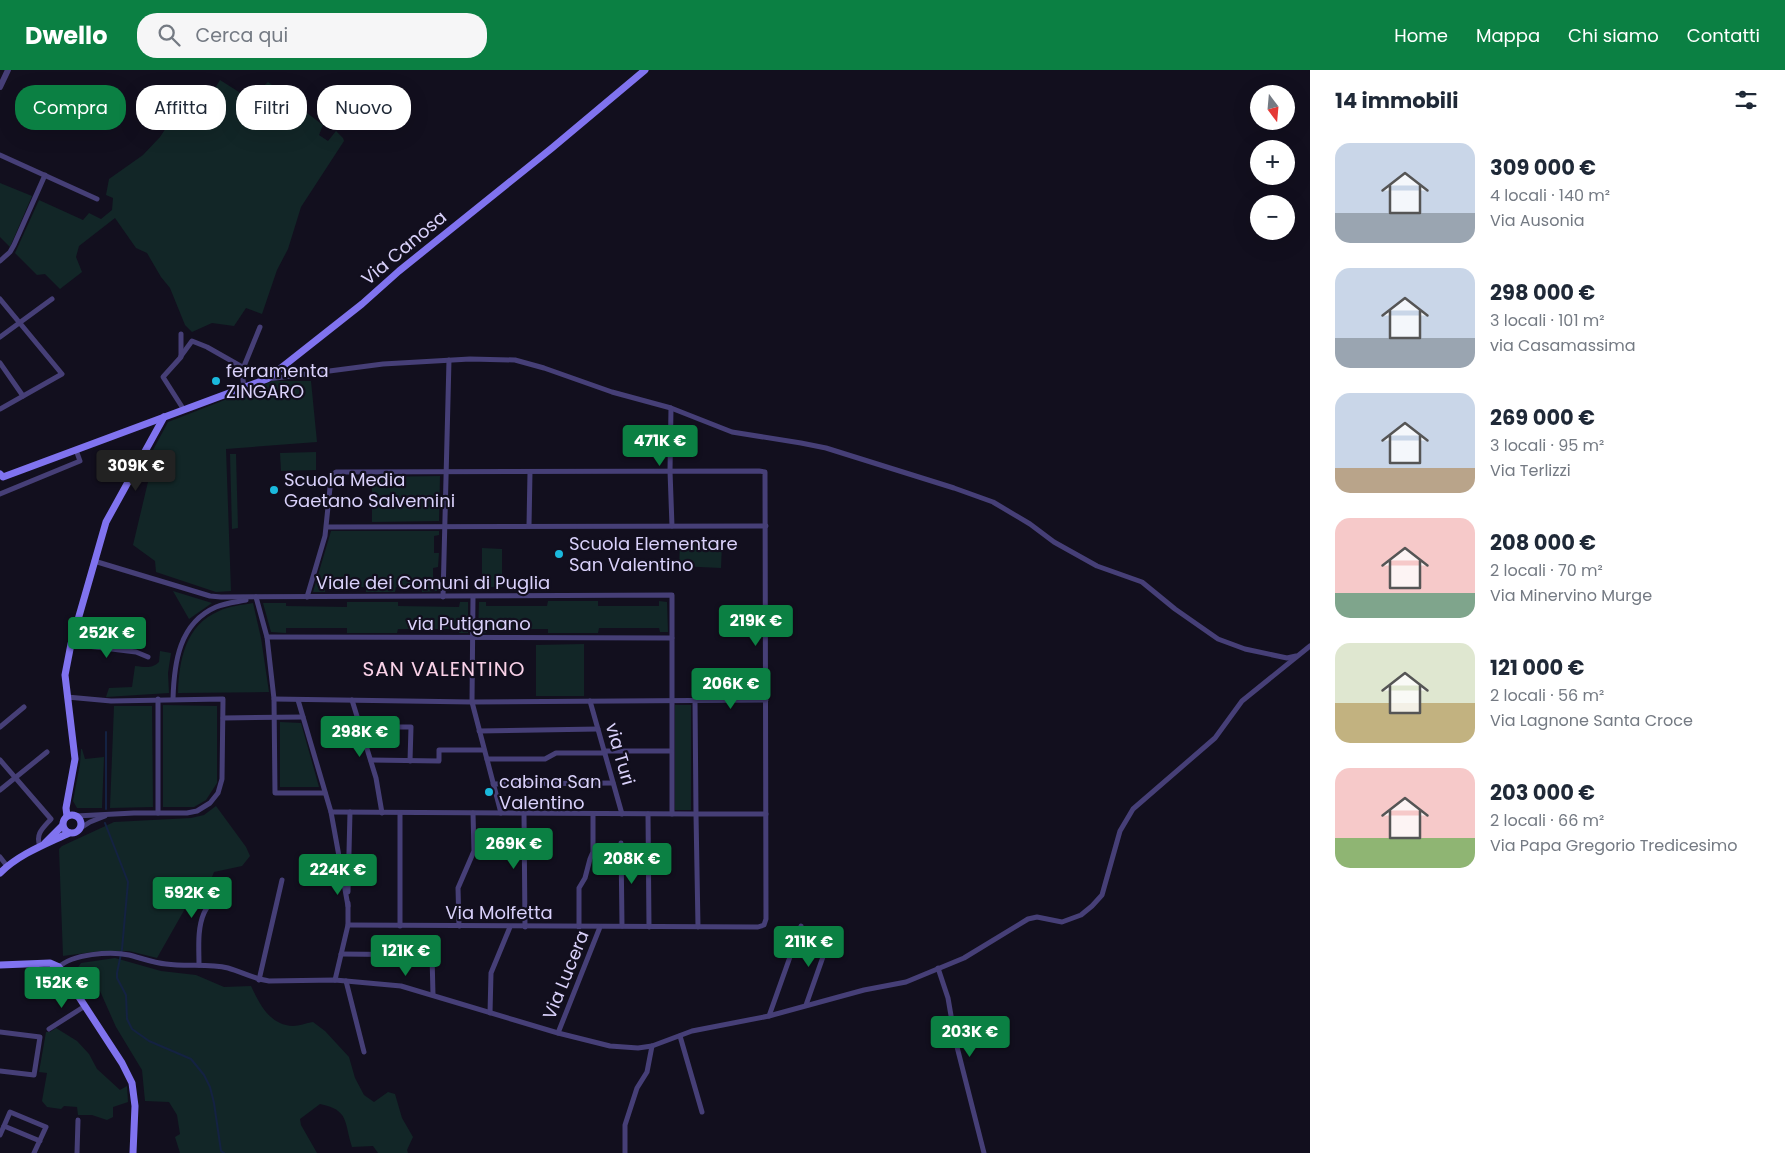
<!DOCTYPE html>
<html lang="it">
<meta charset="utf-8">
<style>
body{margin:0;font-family:Poppins,sans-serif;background:#f6f6f7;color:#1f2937;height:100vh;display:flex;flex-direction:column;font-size:19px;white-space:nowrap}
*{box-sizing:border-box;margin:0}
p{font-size:16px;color:#747a83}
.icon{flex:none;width:28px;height:28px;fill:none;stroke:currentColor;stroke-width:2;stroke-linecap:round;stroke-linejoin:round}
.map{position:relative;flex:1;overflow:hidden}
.side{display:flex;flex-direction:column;background:#fff;width:475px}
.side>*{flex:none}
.top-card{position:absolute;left:15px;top:15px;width:475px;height:45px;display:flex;gap:10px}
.needle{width:32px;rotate:164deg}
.buttons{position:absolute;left:1250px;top:15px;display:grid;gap:10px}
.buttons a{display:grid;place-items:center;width:45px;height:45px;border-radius:50%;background:#fff;box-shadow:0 5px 20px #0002;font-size:25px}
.price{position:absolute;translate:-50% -42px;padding:0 11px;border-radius:5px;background:#0b8043;color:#fff;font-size:16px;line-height:32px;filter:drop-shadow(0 1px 2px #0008)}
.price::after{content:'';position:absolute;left:50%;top:30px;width:15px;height:11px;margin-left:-8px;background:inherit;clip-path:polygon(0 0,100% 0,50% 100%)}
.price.active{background:#222;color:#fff}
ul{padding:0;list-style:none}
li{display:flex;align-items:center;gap:15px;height:125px;padding:0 25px}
li span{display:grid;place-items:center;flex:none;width:140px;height:100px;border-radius:15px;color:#555}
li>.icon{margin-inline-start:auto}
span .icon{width:60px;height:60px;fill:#fffc;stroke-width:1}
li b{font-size:21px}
h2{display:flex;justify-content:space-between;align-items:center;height:60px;padding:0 25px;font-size:21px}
.tag{padding:0 18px;border-radius:20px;background:#fff;box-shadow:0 5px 20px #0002;font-size:18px;line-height:45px}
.tag.active{background:#0b8043;color:#fff}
header{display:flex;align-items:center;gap:30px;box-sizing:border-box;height:70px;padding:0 25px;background:#0b8043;color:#fff}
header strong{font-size:24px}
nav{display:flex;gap:28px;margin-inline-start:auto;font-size:18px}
.search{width:350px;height:45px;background:#f6f6f7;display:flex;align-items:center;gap:12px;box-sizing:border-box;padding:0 18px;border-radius:20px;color:#747a83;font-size:19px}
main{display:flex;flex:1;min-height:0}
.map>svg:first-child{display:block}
.green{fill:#122627}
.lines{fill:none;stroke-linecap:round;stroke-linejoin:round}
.stream{stroke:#142242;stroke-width:2}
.minor{stroke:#463f77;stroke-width:5}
.tertiary{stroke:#463f77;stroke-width:6}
.secondary{stroke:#8073ef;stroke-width:7}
.poi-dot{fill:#1ab9dd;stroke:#120f1e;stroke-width:2}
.labels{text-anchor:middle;stroke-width:4.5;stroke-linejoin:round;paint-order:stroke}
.street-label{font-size:18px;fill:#d9d1fa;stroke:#120f1e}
.poi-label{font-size:18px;fill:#d9d1fa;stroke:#120f1e;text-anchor:start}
.quarter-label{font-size:20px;letter-spacing:1px;fill:#fad2e8;stroke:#120f1e}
</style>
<header>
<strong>Dwello</strong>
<div class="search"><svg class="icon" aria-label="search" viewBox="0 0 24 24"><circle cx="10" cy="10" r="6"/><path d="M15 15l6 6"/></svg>Cerca qui</div>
<nav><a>Home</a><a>Mappa</a><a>Chi siamo</a><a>Contatti</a></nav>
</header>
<main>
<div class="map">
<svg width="1310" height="1083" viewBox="0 0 1310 1083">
<rect width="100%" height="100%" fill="#120f1e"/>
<g class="green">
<polygon points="220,10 250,29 268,12 291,29 292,35 299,37 323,55 319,65 328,71 336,61 343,68 344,71 301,137 288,179 277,200 262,244 246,238 234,256 212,253 192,262 185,255 170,218 161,207 147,183 136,178 115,148 79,176 76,187 82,202 60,219 45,204 37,205 15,183 39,130 83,150 89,143 101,149 112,140 113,128 106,125 109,109 143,85 160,67 170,52 191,57"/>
<polygon points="0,113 32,126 10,177 0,167"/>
<polygon points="273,311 311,311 317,372 226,379 231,521 216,522 156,502 155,491 133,475 152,395 146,393 168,352"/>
<polygon points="316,382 316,400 281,401 280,383"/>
<polygon points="230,384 236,384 238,458 232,459"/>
<polygon points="440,406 439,451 372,452 372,407"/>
<polygon points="331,461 439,461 439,465 434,466 434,483 439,483 438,497 433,498 433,515 438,515 437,521 422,522 422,517 396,517 395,522 366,522 366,517 325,517 325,522 313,522"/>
<polygon points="680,473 722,474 721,498 679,496"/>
<polygon points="482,478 502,479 502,517 482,517"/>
<polygon points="173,521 212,533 189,549"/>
<polygon points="548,531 598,531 598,536 659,536 659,531 667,532 668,562 660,562 659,558 599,558 598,563 548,563 548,559 487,559 486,563 478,563 479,532 486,532 486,536 547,536"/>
<polygon points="347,532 398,532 398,536 459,537 460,532 468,532 468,563 459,563 459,559 398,559 397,563 347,563 347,558 286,558 286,563 271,562 263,533 286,533 286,536 347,537"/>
<path d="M253,533L261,568L269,622L178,623C179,591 185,555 219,541C229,536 242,535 253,533Z"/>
<polygon points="584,574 584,626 536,626 536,575"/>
<path d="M160,581L171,583L168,603L169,623L106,627L109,618L132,617L135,596C145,597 152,599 159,592Z"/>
<polygon points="163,635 217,636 217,713 206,730 194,737 163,737"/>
<rect x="675" y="635" width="16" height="105"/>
<polygon points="114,636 152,636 153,737 110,738"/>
<polygon points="280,652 301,653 319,717 280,717"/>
<polygon points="81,679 82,679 85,689 104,687 102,738 77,738 73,731 80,694"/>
<polygon points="216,736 246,777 250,786 242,796 214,802 210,812 199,814 157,888 129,881 101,881 63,886 59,779 62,776 114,752 191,748 204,745"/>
<path d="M115,888L161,901L196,905L224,917L251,916C260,935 270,955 293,956C299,956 306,953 313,952L325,961L349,987L355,1008L364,1025L374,1032L388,1022L395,1024L402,1048L413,1067L407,1080L408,1083H378L373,1076L352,1077C344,1051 349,1040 320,1034L300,1049L301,1055L317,1083H180L175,1067L180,1064L177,1045L169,1032L145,1031L142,1000L116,957L100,921L78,911L76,900L81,893Z"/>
<polygon points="56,958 77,971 89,984 97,999 120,1020 127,1016 128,1032 113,1037 113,1047 107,1050 92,1045 78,1045 77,1037 64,1036 61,1039 47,1037 42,1031 47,1003 39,1002 46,962 50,962"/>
</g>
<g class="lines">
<g class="stream">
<polyline points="106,739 106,662"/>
<polyline points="105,753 128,812 122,879 117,903 117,908 126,925 127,949 132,959 149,971 191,989 204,1005 210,1017 214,1033 221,1081 224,1083"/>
</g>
<g class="minor">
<polyline points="0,85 97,129"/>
<polyline points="0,191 10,182 14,175 45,105"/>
<polyline points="0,229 62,304 0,339"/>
<polyline points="181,264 181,287 163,307 184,340"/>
<polyline points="0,267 52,229"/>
<polyline points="181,286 192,271 207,277 244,298"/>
<polyline points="0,293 23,326"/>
<polyline points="268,309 383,294 470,289 515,290 544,298 612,322 671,338 732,362 801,373 826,378 954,418 993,432 1030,454 1054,472 1097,496 1142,512 1175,539 1218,569 1245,579 1287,588 1296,586"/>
<polyline points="244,318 242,301 260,257"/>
<polyline points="671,338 670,401 672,456"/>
<polyline points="0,424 80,391 76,380"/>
<polyline points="529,456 530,402"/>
<polyline points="327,457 766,456"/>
<polyline points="94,491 210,526 221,527 672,525 672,744"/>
<polyline points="256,527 267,567 274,629 275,723 325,723"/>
<polyline points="307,527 325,466 331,408 333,404 336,402 759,401 765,402 765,405 766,849 764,855 758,857 348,855"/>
<polyline points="443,527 449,290"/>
<polyline points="473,527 472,632 501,743"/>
<polyline points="267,567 672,568"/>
<polyline points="71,574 136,582 148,587"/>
<polyline points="67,627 111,631 223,629 222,709 218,723 210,733 197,741 187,743 134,743 76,746"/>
<polyline points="158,629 158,743"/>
<path d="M173,629C174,593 179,553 216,537C225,533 236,532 246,530"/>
<polyline points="274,629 472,632 766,630"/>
<polyline points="298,630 331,742 348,836"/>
<polyline points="352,630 376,708 382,743"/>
<polyline points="695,630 696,744 766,744"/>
<polyline points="590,631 622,744"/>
<polyline points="223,648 303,647"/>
<polyline points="0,657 24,637"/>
<polyline points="361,657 411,657 410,691"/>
<polyline points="479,661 598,659"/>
<polyline points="604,681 671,681"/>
<polyline points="487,689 545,689 556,683 605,683"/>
<path d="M0,690L51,749C43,758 35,764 40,776"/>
<polyline points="371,690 439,691 439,680 484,680"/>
<polyline points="493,714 613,713"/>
<polyline points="0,720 47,682"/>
<polyline points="331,742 696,744 698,857"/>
<polyline points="400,743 400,856"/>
<polyline points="524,743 525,857"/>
<polyline points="648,744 649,857"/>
<polyline points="79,759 90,752 105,746"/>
<polyline points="621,773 622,856"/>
<polyline points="0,787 7,796"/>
<polyline points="348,822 350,742"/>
<polyline points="459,856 458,818 474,781 473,743"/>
<polyline points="579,857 579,818 585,808 590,789 593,782 593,744"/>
<polyline points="341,884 432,885 433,925"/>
<path d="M199,895C199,878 197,859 204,843C210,832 217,822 221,811"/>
<path d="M59,897C72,884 110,881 129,885C141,888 154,893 166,894C187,897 208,893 228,898C242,902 254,909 269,911L335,910L401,916L558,963L610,976L638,978L652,976L692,961L769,946L864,920L906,912L964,888L1028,849L1037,847L1062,852L1081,845L1092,836L1102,825L1120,761L1133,739L1215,668L1242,631L1310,576"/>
<polyline points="938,898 948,928 955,969 984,1083"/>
<polyline points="259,910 282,810"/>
<polyline points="335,910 348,855 348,833"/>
<polyline points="346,911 364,982"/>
<polyline points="806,935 830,867"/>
<polyline points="490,943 491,903 510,857"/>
<polyline points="769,946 801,856"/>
<polyline points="49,959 85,936"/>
<polyline points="0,962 40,967 34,1005 0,1001"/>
<polyline points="558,963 600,857"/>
<polyline points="680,966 702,1042"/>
<polyline points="0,1065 4,1056"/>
<polyline points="34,1083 46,1057 10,1042 4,1056 40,1071"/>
<polyline points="77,1083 78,1050"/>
<polyline points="625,1083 625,1055 637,1018 647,1002 652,976"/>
</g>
<polyline class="tertiary" points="0,17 8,0"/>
<g class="secondary">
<polyline points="0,404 3,407 267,309 362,234 399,201 552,78 645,0"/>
<circle cx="72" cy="754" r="9"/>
<polyline points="67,746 66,738 75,689 65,605 71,574 106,452 164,347"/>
<polyline points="45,773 62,756"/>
<path d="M0,803C19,784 46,774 69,763"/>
<polyline points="0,895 50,893 59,897 62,901 122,993 132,1013 135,1036 133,1083"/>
</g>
</g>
<g class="poi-dot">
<circle cx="216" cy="311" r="5"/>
<circle cx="274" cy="420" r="5"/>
<circle cx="559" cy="484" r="5"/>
<circle cx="489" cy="722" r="5"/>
</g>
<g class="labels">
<g class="street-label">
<text transform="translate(404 178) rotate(-40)" y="6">Via Canosa</text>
<text x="433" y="519">Viale dei Comuni di Puglia</text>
<text x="469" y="560">via Putignano</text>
<text transform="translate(620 684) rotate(74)" y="6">via Turi</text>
<text x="499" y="849">Via Molfetta</text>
<text transform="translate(566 905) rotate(-68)" y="6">Via Lucera</text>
</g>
<g class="poi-label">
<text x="226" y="307">ferramenta<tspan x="226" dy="21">ZINGARO</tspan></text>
<text x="284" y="416">Scuola Media<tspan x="284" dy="21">Gaetano Salvemini</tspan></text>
<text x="569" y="480">Scuola Elementare<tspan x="569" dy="21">San Valentino</tspan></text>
<text x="499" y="718">cabina San<tspan x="499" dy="21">Valentino</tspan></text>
</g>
<g class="quarter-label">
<text x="444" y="606">SAN VALENTINO</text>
</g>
</g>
</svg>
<div class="buttons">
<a><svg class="needle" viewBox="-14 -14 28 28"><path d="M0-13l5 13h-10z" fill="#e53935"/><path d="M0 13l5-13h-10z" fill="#747a83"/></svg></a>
<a>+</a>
<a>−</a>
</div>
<b class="price" style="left:660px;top:397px">471K €</b>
<b class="price active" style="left:136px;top:422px">309K €</b>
<b class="price" style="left:756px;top:577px">219K €</b>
<b class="price" style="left:107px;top:589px">252K €</b>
<b class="price" style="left:731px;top:640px">206K €</b>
<b class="price" style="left:360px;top:688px">298K €</b>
<b class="price" style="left:514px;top:800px">269K €</b>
<b class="price" style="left:632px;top:815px">208K €</b>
<b class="price" style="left:338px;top:826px">224K €</b>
<b class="price" style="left:192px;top:849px">592K €</b>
<b class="price" style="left:809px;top:898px">211K €</b>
<b class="price" style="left:406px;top:907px">121K €</b>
<b class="price" style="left:62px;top:939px">152K €</b>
<b class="price" style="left:970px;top:988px">203K €</b>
<div class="top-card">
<a class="tag active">Compra</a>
<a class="tag">Affitta</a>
<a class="tag">Filtri</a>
<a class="tag">Nuovo</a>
</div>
</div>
<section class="side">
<h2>14 immobili<svg class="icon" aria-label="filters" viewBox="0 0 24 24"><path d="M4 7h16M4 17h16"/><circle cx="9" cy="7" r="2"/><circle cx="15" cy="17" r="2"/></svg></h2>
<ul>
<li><span style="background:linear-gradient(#c9d6e8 70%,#9aa5b1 0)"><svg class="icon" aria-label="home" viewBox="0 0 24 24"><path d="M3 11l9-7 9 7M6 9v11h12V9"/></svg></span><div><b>309 000 €</b><p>4 locali · 140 m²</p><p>Via Ausonia</p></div></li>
<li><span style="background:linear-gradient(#c9d6e8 70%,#9aa5b1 0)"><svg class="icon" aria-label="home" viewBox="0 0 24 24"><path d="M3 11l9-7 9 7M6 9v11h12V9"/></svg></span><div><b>298 000 €</b><p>3 locali · 101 m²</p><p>via Casamassima</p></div></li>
<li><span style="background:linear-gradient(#c9d6e8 75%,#b9a48a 0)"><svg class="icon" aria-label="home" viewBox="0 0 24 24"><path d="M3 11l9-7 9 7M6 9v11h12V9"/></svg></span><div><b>269 000 €</b><p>3 locali · 95 m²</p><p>Via Terlizzi</p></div></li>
<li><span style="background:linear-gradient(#f6c9c9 75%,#7fa58c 0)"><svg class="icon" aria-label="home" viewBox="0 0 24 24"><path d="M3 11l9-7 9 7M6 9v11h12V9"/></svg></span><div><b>208 000 €</b><p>2 locali · 70 m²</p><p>Via Minervino Murge</p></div></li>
<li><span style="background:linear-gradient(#dfe7d0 60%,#c2b280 0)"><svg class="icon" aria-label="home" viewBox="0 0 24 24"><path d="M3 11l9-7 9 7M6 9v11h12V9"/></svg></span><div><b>121 000 €</b><p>2 locali · 56 m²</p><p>Via Lagnone Santa Croce</p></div></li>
<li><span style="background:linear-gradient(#f6c9c9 70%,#8fb573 0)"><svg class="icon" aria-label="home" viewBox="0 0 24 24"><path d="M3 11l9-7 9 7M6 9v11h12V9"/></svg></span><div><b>203 000 €</b><p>2 locali · 66 m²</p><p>Via Papa Gregorio Tredicesimo</p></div></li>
</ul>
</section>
</main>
